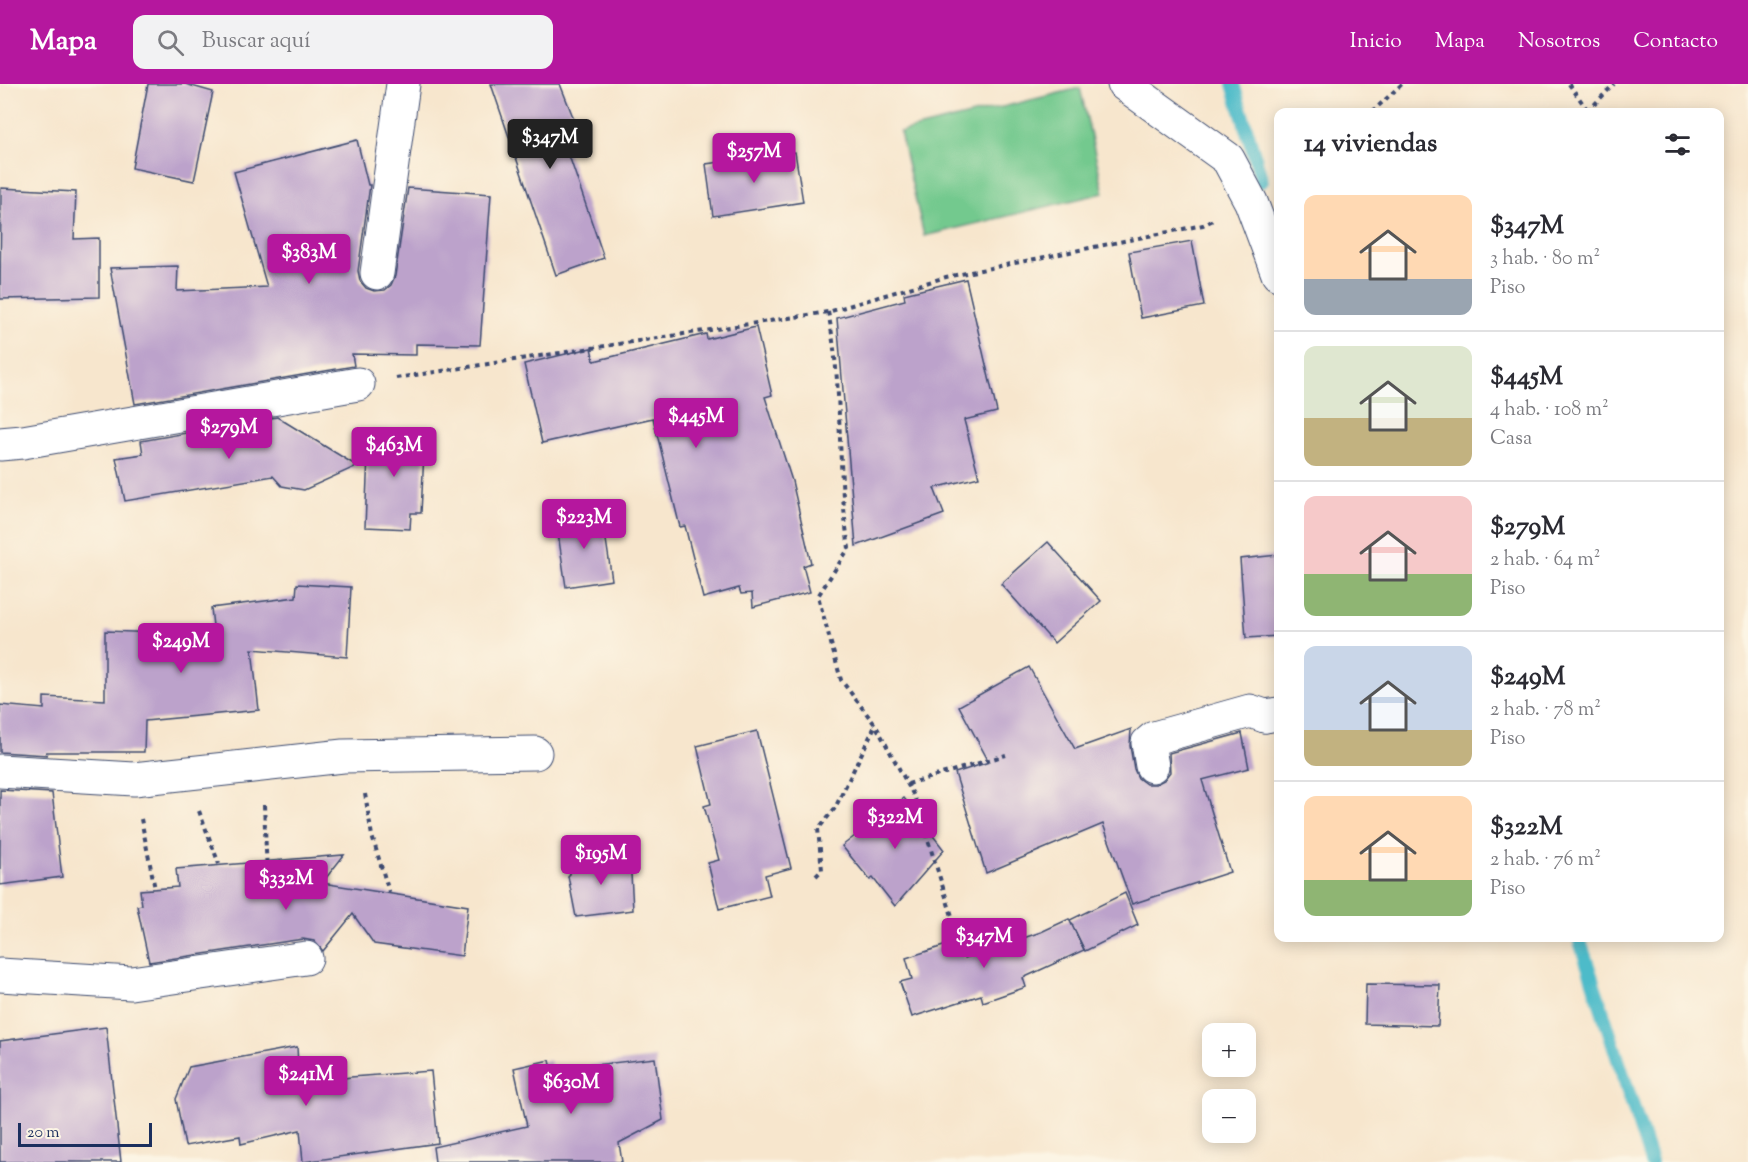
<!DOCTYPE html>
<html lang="es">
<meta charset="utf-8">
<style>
body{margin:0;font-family:"Sorts Mill Goudy",serif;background:#f2f2f3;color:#2b2b33;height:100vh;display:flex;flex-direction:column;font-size:22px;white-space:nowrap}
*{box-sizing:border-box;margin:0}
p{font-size:20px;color:#7c7c81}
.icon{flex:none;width:33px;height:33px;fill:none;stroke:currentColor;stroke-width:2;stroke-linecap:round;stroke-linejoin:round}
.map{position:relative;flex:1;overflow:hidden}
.panel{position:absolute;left:1274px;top:24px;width:450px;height:834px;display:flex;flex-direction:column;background:#fff;border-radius:12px;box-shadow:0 3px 15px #0003}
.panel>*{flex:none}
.buttons{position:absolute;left:1202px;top:939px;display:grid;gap:12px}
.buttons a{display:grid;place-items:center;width:54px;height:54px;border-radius:12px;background:#fff;box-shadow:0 3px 15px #0003;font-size:30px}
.scale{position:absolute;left:18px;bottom:15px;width:134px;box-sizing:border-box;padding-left:6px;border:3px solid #1b2f5e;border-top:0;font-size:16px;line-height:21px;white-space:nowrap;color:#1b2f5e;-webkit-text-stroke:4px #fcf5e5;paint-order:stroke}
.price{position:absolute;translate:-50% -51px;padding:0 14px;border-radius:6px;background:#b5179e;color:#fff;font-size:20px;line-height:39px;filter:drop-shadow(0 2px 3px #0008)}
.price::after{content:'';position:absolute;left:50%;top:36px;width:18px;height:14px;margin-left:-9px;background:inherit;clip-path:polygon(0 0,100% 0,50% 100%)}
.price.on{background:#222;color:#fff}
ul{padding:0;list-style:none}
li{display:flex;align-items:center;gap:18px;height:150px;padding:0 30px}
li+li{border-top:2px solid #e1e1e2}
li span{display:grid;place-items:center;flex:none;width:168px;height:120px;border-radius:12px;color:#555}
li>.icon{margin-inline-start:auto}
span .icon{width:72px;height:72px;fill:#fffc;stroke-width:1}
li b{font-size:26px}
h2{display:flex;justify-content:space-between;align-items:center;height:72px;padding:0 30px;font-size:26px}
header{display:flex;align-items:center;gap:36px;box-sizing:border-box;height:84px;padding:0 30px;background:#b5179e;color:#fff}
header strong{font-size:28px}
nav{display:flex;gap:33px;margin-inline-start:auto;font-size:21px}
.search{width:420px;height:54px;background:#f2f2f3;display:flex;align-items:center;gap:15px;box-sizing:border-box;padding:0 21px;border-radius:12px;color:#7c7c81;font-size:22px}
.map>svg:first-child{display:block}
.green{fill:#73c98e;stroke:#477c76;stroke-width:1.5}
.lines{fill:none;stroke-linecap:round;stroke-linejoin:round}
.stream{stroke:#4ebbc9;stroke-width:14}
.building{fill:#bca2cb}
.pedestrian-casing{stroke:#3c4a6f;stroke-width:35}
.minor-casing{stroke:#3c4a6f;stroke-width:35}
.tertiary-casing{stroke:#3c4a6f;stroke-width:35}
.path{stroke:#3c4a6f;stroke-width:4;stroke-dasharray:4.5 4.5;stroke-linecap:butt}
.pedestrian{stroke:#fff;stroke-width:33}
.minor{stroke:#fff;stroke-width:33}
.tertiary{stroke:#fff;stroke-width:33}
</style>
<header>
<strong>Mapa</strong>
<div class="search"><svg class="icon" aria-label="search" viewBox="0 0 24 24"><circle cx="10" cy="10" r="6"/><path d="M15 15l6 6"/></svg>Buscar aquí</div>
<nav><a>Inicio</a><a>Mapa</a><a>Nosotros</a><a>Contacto</a></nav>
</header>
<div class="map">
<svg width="1748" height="1078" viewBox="0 0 1748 1078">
<rect width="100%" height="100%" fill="#fcf5e5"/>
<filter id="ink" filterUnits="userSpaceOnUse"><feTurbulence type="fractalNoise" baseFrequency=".0167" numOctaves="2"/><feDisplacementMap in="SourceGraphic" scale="12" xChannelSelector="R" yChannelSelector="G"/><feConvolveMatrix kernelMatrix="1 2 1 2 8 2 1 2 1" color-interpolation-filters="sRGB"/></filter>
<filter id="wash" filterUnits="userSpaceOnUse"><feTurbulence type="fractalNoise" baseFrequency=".008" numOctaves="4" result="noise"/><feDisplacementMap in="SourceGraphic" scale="24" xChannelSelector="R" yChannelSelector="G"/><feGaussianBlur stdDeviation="1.35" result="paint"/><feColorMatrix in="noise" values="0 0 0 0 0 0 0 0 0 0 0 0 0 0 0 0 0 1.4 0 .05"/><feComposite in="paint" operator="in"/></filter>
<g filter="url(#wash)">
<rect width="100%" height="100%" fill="#f7e6cd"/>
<polygon class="green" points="1080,4 1104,109 924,152 900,48"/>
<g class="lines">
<g class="stream">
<polyline points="1233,0 1262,97"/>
<polyline points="1579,854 1651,1078"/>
</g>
</g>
<g id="blocks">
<g class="building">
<polygon points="148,0 185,0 213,8 194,97 132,84"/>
<polygon points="491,0 560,0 579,48 563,54 604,174 556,191"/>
<polygon points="357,56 368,101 370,101 358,187 360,197 366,204 374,207 385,206 391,201 395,192 408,104 491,110 480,261 416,260 416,271 352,270 354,282 135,320 110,184 178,182 177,207 267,203 234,88"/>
<polygon points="795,68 803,118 713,132 706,80"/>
<polygon points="1,104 76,108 74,155 99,154 99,213 0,215"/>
<polygon points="1192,157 1204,222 1141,234 1129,168"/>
<polygon points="966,195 997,328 964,336 979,393 934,404 944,430 856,462 837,234 905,216 904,210"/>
<polygon points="756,243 772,311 765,313 792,397 811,479 803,482 810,508 753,523 752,509 741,510 739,504 703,514 685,442 680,443 653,334 542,359 524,280 591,264 594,277 706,250 707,255"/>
<polygon points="277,333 357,382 304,406 282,402 273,392 125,417 116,374 143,370 141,357"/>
<polygon points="369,346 425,348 421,429 411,429 410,445 365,443"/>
<polygon points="602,429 612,496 566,503 556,436"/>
<polygon points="1048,458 1101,517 1054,559 1001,500"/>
<polygon points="1278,471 1278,552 1246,554 1240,475"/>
<polygon points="297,500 351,503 347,573 252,565 259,626 145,637 144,668 46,668 47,671 0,668 0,621 44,625 44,613 105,616 105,547 214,551 211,524 296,513"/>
<polygon points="1029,583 1075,665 1131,645 1130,662 1134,685 1138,694 1146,700 1156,700 1164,696 1170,688 1169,669 1242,649 1249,684 1202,696 1230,788 1132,820 1103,740 986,789 955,689 989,678 959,622"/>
<polygon points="757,647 791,784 765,791 770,812 719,825 708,779 719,776 704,722 711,720 697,662"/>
<polygon points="0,706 52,709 62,793 0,801"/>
<polygon points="904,714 944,766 895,822 873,794 870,796 842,762"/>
<polygon points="344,771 322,799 468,822 462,872 374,860 353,830 323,867 314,857 303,855 149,878 137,822 142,821 140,806 178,803 176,785"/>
<polygon points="630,772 633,826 576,833 568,792 570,790 569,776"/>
<polygon points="1125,809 1138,841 1085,867 1070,836"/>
<polygon points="1069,835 1084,866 1023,894 1026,903 983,918 981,911 912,933 900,898 912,895 906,874 959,857 965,874 1041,848"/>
<polygon points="1366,900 1440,901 1438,942 1365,940"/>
<polygon points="106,943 121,1078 0,1078 0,957"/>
<polygon points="297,963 299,1001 351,993 431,987 438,1059 303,1078 300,1046 241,1060 240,1052 185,1062 176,1015 189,983"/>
<polygon points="655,974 663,1036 619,1059 622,1078 435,1078 433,1063 527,1042 514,984 550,976 552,986"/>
</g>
</g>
</g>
<g filter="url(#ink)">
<use href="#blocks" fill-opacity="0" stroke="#3c4a6f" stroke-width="1.5"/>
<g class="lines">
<defs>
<polyline id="pedestrian" points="1152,682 1148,659 1154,654 1250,627 1265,632"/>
<g id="minor">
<polyline points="0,360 23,358 358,300"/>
<polyline points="0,687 134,695 343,672 535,669"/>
<polyline points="0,891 131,899 306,874"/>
</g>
<g id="tertiary">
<polyline points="1124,0 1228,75 1251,118 1278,190"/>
<polyline points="377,189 403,0"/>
<polyline points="1265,632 1278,630"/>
</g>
</defs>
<use href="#pedestrian" class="pedestrian-casing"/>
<use href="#minor" class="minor-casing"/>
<use href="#tertiary" class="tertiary-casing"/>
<g class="path">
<polyline points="1569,0 1589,28"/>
<polyline points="1588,27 1614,0"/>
<polyline points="1372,28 1402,0"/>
<path d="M828,228C844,305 836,386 849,464L818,512L841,596L876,642L914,712L952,832"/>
<polyline points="396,294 828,228 946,193 1203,141 1215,135"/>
<polyline points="908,700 1006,671"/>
<polyline points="365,710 372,752 389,808"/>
<polyline points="264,721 267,789"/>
<polyline points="199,727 219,780"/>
<polyline points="141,735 155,805"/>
<polyline points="816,792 822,786 818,745 835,724 875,642"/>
</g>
<use href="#pedestrian" class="pedestrian"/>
<use href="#minor" class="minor"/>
<use href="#tertiary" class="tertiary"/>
</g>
</g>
</svg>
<div class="buttons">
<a>+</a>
<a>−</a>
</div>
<div class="scale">20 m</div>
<b class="price on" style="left:550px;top:86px">$347M</b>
<b class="price" style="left:754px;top:100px">$257M</b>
<b class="price" style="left:309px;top:201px">$383M</b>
<b class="price" style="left:696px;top:365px">$445M</b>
<b class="price" style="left:229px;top:376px">$279M</b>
<b class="price" style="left:394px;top:394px">$463M</b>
<b class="price" style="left:584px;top:466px">$223M</b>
<b class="price" style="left:181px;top:590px">$249M</b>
<b class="price" style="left:895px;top:766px">$322M</b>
<b class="price" style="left:601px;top:802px">$195M</b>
<b class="price" style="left:286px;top:827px">$332M</b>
<b class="price" style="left:984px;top:885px">$347M</b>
<b class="price" style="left:306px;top:1023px">$241M</b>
<b class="price" style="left:571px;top:1031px">$630M</b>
<section class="panel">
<h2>14 viviendas<svg class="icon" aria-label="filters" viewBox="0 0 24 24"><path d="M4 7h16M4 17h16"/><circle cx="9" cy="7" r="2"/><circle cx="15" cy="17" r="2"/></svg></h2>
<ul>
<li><span style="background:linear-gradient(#ffd9b3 70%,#9aa5b1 0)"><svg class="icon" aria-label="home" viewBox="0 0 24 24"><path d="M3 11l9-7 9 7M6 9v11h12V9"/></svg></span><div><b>$347M</b><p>3 hab. · 80 m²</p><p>Piso</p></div></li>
<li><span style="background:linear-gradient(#dfe7d0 60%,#c2b280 0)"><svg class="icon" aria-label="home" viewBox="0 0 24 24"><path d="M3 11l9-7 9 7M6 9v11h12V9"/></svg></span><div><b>$445M</b><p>4 hab. · 108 m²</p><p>Casa</p></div></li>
<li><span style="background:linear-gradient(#f6c9c9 65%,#8fb573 0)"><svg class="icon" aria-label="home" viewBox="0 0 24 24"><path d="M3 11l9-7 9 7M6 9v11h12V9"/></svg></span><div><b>$279M</b><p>2 hab. · 64 m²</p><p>Piso</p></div></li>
<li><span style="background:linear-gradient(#c9d6e8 70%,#c2b280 0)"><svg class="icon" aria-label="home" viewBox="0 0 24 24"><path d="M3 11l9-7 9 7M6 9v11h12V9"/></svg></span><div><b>$249M</b><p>2 hab. · 78 m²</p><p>Piso</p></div></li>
<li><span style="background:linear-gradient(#ffd9b3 70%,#8fb573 0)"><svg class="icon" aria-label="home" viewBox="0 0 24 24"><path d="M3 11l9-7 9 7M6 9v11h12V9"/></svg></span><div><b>$322M</b><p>2 hab. · 76 m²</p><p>Piso</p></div></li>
</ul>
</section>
</div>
